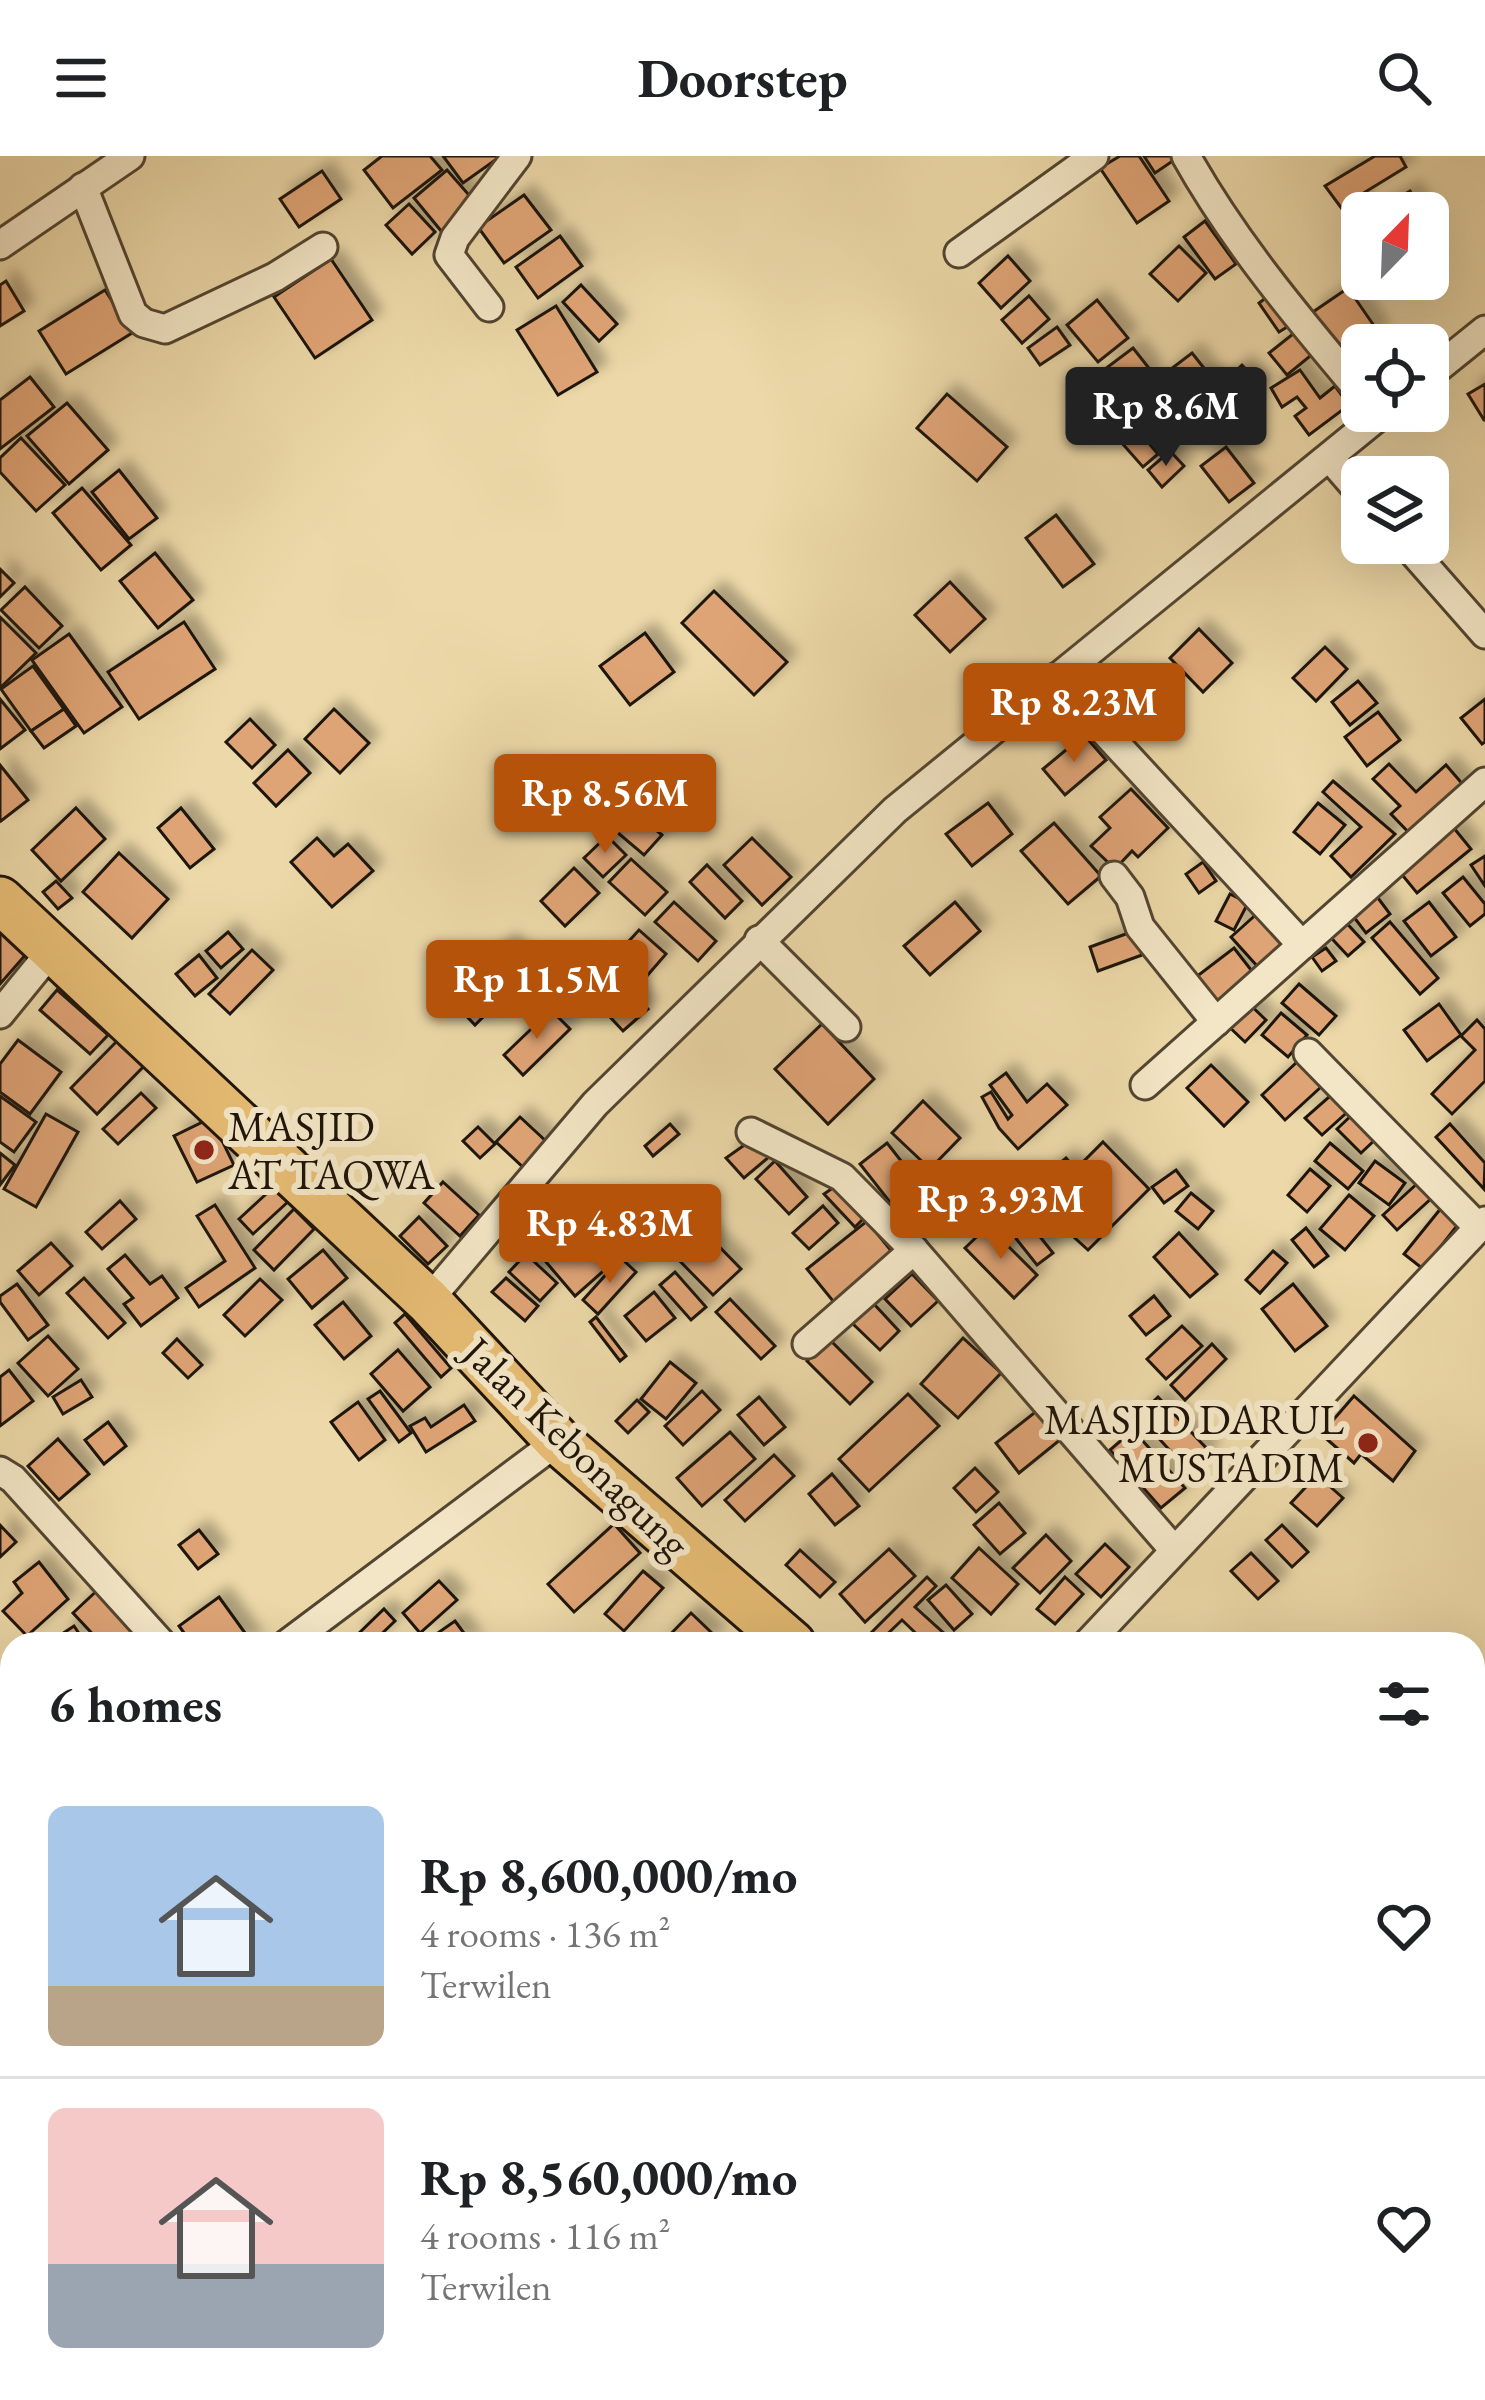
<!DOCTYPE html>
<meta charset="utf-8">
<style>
body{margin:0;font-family:"EB Garamond",serif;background:#f2f2f2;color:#202124;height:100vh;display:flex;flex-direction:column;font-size:45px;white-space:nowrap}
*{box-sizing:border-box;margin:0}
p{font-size:39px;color:#757577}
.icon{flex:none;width:66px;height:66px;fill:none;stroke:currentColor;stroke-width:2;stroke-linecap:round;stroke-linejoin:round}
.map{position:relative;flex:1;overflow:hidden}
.side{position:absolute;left:0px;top:1476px;width:1485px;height:768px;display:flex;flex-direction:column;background:#fff;border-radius:36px 36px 0 0;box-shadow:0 12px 48px #0002}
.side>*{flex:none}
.needle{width:78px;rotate:23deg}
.controls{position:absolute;left:1341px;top:36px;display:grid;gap:24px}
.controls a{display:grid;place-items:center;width:108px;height:108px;border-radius:18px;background:#fff;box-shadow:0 12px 48px #0002;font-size:60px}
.price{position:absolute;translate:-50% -102px;padding:0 27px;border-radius:12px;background:#b45309;color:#fff;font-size:39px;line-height:78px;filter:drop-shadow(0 3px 6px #0008)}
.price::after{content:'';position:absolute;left:50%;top:72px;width:36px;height:27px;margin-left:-18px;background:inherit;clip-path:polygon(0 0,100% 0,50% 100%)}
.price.selected{background:#222;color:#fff}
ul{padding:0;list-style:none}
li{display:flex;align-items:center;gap:36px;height:300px;padding:0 48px}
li+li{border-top:3px solid #e0e0e0}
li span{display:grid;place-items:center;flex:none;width:336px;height:240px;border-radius:18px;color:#555}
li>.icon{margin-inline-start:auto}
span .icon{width:144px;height:144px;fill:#fffc;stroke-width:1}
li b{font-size:51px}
h2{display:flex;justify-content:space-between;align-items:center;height:144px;padding:0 48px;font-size:51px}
header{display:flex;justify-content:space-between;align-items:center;height:156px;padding:0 48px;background:#fff;font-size:54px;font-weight:700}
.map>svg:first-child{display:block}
.building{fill:#dfa476;stroke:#1e1409;stroke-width:3;filter:url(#shadow)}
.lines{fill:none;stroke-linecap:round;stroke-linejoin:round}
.street-casing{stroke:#524531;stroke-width:33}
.primary-casing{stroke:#1e1409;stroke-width:51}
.street{stroke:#f3e6c6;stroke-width:27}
.primary{stroke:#e6bc74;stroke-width:45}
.poi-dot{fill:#8f2418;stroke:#f3e6c6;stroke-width:4.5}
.labels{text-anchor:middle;stroke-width:12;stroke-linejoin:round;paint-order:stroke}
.poi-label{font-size:42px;fill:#1e1409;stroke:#f3e6c6;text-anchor:start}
.street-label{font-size:42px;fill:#1e1409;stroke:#f3e6c6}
</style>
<header><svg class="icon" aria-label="menu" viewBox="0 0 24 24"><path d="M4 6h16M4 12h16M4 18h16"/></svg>Doorstep<svg class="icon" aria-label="search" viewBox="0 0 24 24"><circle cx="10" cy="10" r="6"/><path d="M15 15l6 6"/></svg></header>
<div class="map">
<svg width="1485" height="2244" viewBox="0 0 1485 2244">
<defs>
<filter id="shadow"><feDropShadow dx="10" dy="-10" stdDeviation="6" flood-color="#0004"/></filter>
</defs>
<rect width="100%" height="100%" fill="#ecd8a8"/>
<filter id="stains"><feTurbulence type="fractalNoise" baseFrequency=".00167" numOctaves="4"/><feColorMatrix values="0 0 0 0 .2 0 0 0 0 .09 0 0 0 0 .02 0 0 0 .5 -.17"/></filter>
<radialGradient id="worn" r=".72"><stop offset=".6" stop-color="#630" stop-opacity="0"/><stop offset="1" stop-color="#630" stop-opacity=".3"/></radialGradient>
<g class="building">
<polygon points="382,0 430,0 442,14 393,52 364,14"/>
<polygon points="443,0 501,0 463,27"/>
<polygon points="1120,0 1139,0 1169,45 1137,67 1100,12"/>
<polygon points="1144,0 1180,0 1155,17"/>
<polygon points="1375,0 1400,0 1406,11 1357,41 1363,53 1348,61 1325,30"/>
<polygon points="447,14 476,47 442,76 414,42"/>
<polygon points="322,15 341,43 299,71 280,43"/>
<polygon points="1410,35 1423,57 1373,57"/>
<polygon points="524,39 551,74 504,107 478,71"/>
<polygon points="409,48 435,76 412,98 386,69"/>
<polygon points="1205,65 1236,108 1215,123 1184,81"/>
<polygon points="560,80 582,110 538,142 516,111"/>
<polygon points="1179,90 1206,117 1178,145 1150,118"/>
<polygon points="1008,100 1030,125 1001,152 979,127"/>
<polygon points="331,103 372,164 315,202 274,141"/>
<polygon points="6,125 24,155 0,170 0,129"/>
<polygon points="581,129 617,168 599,185 563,146"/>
<polygon points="1348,132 1379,177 1341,203 1310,158"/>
<polygon points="105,134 132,177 66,218 39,175"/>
<polygon points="1029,140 1049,163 1022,187 1002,164"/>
<polygon points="1267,141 1287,171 1279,176 1259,147"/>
<polygon points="1097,144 1128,182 1098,206 1067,169"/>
<polygon points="556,150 597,216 558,239 517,174"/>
<polygon points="1303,170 1320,192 1287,219 1269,197"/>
<polygon points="1057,171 1070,189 1040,209 1028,192"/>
<polygon points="1133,192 1152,216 1124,237 1105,213"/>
<polygon points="1192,197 1219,231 1242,209 1263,231 1214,278 1193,256 1195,253 1167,216"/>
<polygon points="1300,214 1320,242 1335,230 1349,249 1309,279 1295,260 1306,252 1297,241 1282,251 1271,232"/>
<polygon points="30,221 54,251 0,293 0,244"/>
<polygon points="1485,228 1485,264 1484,264 1468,238"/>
<polygon points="947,238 1007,291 977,325 917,272"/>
<polygon points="67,247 108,294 69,328 27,280"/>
<polygon points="1129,264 1158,298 1143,311 1113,277"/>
<polygon points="21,282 65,329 36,355 0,316 0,302"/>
<polygon points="1226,291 1254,327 1229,346 1201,310"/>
<polygon points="1170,295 1184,310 1162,331 1148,314"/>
<polygon points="119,314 157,362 129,383 92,336"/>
<polygon points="82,332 131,389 101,414 53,357"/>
<polygon points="1056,359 1094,408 1063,431 1026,382"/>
<polygon points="155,397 193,444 158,472 120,425"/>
<polygon points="0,413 14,427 0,441"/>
<polygon points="950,426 985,463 950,496 915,459"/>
<polygon points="25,431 62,470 39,492 1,454"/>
<polygon points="714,435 787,506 754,539 682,467"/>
<polygon points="0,461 36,497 0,532"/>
<polygon points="184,466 215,513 139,563 108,516"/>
<polygon points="1199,473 1232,507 1203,536 1170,502"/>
<polygon points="645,477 674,516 630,549 600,510"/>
<polygon points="69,478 122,551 84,577 32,504"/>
<polygon points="1325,491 1347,513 1316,545 1293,522"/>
<polygon points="33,510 64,553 31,575 1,533"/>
<polygon points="1358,525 1377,547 1350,569 1332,546"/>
<polygon points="0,543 25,574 0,593"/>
<polygon points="1485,543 1485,586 1482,588 1461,562"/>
<polygon points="64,553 76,570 44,592 31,575"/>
<polygon points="334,553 369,587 340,617 305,583"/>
<polygon points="1378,556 1400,584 1367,610 1345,581"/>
<polygon points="250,563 275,589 252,612 226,586"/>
<polygon points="1084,579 1106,604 1065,639 1043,613"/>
<polygon points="288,594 310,617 276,650 254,627"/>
<polygon points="1389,608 1416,636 1446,609 1466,632 1412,680 1391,658 1400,650 1373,623"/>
<polygon points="0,609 28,644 1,665 0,663"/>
<polygon points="1333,625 1395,678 1351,721 1331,700 1361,671 1323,636"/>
<polygon points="1131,633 1168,672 1138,701 1132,695 1115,713 1091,690 1110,672 1100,661"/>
<polygon points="615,640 662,679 644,699 598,660"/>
<polygon points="988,647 1012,678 972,710 946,678"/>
<polygon points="1318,647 1345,669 1320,698 1294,676"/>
<polygon points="76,652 105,683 61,725 32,694"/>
<polygon points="181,652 214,693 190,712 158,672"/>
<polygon points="1054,667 1101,720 1068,748 1021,695"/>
<polygon points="1453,671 1471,693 1417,737 1399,715"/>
<polygon points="607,680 626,699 603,721 584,702"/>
<polygon points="317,682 334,700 348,688 373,715 332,751 291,706"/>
<polygon points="752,682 791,721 762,749 724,709"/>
<polygon points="119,697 168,743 132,782 83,736"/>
<polygon points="1485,700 1485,730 1471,709"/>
<polygon points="631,703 667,736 645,759 609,726"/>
<polygon points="1203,706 1216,725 1199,737 1186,718"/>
<polygon points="707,709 742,745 725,762 690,726"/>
<polygon points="574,712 599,737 565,770 541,745"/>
<polygon points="1463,721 1485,748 1485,758 1470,770 1443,737"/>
<polygon points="56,725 72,742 58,753 43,736"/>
<polygon points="1230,738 1248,747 1234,774 1216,765"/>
<polygon points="1375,738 1390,758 1366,777 1350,756"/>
<polygon points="674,746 716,785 698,805 655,766"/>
<polygon points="955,746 980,775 930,819 904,790"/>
<polygon points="1429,746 1456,781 1431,800 1404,765"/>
<polygon points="1260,755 1287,785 1258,811 1231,781"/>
<polygon points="1339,759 1364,786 1348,800 1323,773"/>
<polygon points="1390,766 1438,822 1420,838 1372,782"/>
<polygon points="0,772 28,796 0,828"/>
<polygon points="639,774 666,798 646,821 619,796"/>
<polygon points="1134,775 1142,799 1098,815 1090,791"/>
<polygon points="228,776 243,793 221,812 206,795"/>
<polygon points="506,787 539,821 507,852 474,817"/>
<polygon points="1234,792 1255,819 1217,849 1196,821"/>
<polygon points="1326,792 1336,805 1322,815 1312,801"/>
<polygon points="252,794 273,814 230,858 209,838"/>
<polygon points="199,799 217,822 195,840 176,818"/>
<polygon points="472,823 496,848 475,869 451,844"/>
<polygon points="624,826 648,853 623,875 598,848"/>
<polygon points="1299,828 1336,860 1319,879 1282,847"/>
<polygon points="57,834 108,879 90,898 40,854"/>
<polygon points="1245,844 1266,864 1245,886 1224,866"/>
<polygon points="1439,848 1461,879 1427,905 1404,874"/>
<polygon points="551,854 570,873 523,919 504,899"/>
<polygon points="1281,857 1307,879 1288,901 1262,879"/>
<polygon points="1477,864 1485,873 1485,925 1452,958 1432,938 1475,894 1461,880"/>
<polygon points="822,868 874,923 828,968 775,913"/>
<polygon points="18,884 61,916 30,958 0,936 0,908"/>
<polygon points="118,884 145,909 97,958 71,932"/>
<polygon points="1298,905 1322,930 1285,964 1262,939"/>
<polygon points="1211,909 1248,946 1224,970 1187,932"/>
<polygon points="1006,917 1027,946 1047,928 1067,949 1018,993 999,972 982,941 991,936 1008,963 1012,959 990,929"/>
<polygon points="1338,933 1354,950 1322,979 1305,962"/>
<polygon points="141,937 156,952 118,988 103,973"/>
<polygon points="0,940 36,966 14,996 0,986"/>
<polygon points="923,945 960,982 930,1013 892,977"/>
<polygon points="1355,956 1379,980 1361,997 1337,973"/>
<polygon points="46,958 78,976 36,1051 4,1033"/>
<polygon points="520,961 548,987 525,1013 496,986"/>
<polygon points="211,962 234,1009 197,1026 174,980"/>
<polygon points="670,968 679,978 653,1000 645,990"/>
<polygon points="1450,968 1485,1007 1484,1033 1436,981"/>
<polygon points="478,971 495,988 480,1002 463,985"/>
<polygon points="753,983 776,995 744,1022 726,1002"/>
<polygon points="1103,986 1149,1033 1088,1094 1065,1073 1106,1030 1082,1007"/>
<polygon points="887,987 920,1029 893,1050 860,1008"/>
<polygon points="1330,987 1363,1015 1348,1033 1315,1005"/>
<polygon points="0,997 15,1009 0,1029"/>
<polygon points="1066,1002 1090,1030 1073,1044 1049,1016"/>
<polygon points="775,1005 807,1041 789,1058 756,1023"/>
<polygon points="1375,1005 1405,1027 1389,1049 1359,1027"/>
<polygon points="1310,1013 1330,1030 1307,1056 1288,1039"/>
<polygon points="1176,1014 1188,1030 1164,1047 1152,1031"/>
<polygon points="1421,1024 1435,1039 1397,1074 1383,1059"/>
<polygon points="443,1026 479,1059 460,1080 424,1047"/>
<polygon points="840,1027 873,1053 855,1071 824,1038"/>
<polygon points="277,1028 291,1043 253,1078 239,1063"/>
<polygon points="1191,1037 1213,1055 1198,1073 1176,1055"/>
<polygon points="1349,1039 1374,1060 1345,1094 1320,1073"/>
<polygon points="120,1045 136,1063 102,1093 86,1076"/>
<polygon points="1014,1048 1053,1097 1037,1109 998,1060"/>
<polygon points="215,1049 255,1112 199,1151 186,1132 225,1105 197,1060"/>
<polygon points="823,1050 838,1067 809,1093 793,1077"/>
<polygon points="1442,1051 1460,1066 1423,1113 1404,1098"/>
<polygon points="294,1053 314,1073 274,1114 254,1094"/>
<polygon points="419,1061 447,1090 428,1108 400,1080"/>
<polygon points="867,1065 897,1102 837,1150 807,1113"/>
<polygon points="589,1068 618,1102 575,1140 546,1106"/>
<polygon points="988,1070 1037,1119 1014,1142 965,1092"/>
<polygon points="701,1072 741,1113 713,1139 674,1099"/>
<polygon points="1306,1072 1328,1100 1314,1111 1292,1084"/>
<polygon points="1179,1077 1217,1118 1190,1141 1154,1101"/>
<polygon points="51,1087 72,1110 39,1139 18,1115"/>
<polygon points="323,1094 347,1122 312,1152 288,1123"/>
<polygon points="1273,1095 1287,1107 1260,1137 1246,1124"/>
<polygon points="526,1098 557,1127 540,1145 509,1116"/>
<polygon points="125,1099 150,1128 162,1120 178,1142 141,1170 124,1148 133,1142 108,1113"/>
<polygon points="621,1102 636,1116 598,1158 583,1144"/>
<polygon points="675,1116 706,1151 691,1164 660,1129"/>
<polygon points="912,1118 938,1145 911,1170 885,1143"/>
<polygon points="84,1122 125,1167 108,1182 67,1137"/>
<polygon points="506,1122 538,1150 525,1165 492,1136"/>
<polygon points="260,1123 282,1144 245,1180 224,1159"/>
<polygon points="17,1128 48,1169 28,1184 0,1146 0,1140"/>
<polygon points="1293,1128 1327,1170 1295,1195 1262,1153"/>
<polygon points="654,1136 675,1162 646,1185 625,1160"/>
<polygon points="1154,1140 1170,1160 1146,1179 1130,1160"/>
<polygon points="730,1143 775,1190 761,1203 716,1156"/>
<polygon points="343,1146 371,1180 344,1203 315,1169"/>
<polygon points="873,1147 899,1175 880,1194 852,1167"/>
<polygon points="405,1158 451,1212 441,1221 395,1167"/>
<polygon points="596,1161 626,1200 620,1205 590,1166"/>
<polygon points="1182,1170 1202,1190 1166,1223 1147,1203"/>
<polygon points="48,1180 78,1213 48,1240 18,1207"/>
<polygon points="963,1182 1001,1217 958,1262 921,1228"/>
<polygon points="177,1183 202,1209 188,1222 163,1197"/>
<polygon points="829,1183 872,1226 850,1248 807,1205"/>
<polygon points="1212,1188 1226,1203 1185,1244 1171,1229"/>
<polygon points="398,1194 430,1231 403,1255 371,1218"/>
<polygon points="670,1206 696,1227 666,1263 641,1243"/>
<polygon points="9,1214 33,1245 0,1270 0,1221"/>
<polygon points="81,1224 92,1241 63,1258 53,1241"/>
<polygon points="380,1235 411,1277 399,1286 368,1243"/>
<polygon points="702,1235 720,1254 683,1289 665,1270"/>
<polygon points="908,1238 939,1270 869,1335 839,1303"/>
<polygon points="1354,1240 1415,1295 1393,1325 1361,1298 1354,1307 1321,1278"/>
<polygon points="759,1241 785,1271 764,1289 738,1259"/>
<polygon points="1158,1241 1210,1296 1189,1315 1138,1260"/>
<polygon points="637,1244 649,1256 628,1277 616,1265"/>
<polygon points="358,1246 385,1284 359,1304 331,1266"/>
<polygon points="464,1249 475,1265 426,1296 410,1270 425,1262 431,1271"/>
<polygon points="1043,1250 1066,1279 1019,1317 996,1287"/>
<polygon points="108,1266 126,1290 104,1308 85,1284"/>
<polygon points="1133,1274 1185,1332 1161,1352 1110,1294"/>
<polygon points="730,1276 755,1303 702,1350 677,1322"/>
<polygon points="58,1283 89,1318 59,1344 28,1310"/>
<polygon points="774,1299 794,1320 745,1365 725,1344"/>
<polygon points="975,1312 998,1336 976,1356 954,1332"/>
<polygon points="832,1318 859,1350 835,1369 809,1338"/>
<polygon points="1317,1319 1343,1342 1317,1370 1291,1347"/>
<polygon points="999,1347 1025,1377 1000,1398 974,1369"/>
<polygon points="614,1368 640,1397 574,1456 548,1428"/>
<polygon points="0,1369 16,1386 0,1401"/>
<polygon points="1282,1369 1308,1396 1292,1411 1266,1384"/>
<polygon points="199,1374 218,1398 198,1413 179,1389"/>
<polygon points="1046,1379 1071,1405 1040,1437 1013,1412"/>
<polygon points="1105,1388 1129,1411 1101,1441 1076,1418"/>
<polygon points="979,1392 1018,1428 991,1458 952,1422"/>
<polygon points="889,1393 915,1420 865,1466 840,1438"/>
<polygon points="800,1394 835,1426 820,1441 786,1409"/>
<polygon points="1251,1397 1278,1425 1258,1443 1231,1415"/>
<polygon points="39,1406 68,1443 27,1480 3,1455 22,1437 14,1426"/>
<polygon points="643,1415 663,1432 624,1475 605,1458"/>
<polygon points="927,1421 936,1430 915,1451 948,1481 942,1488 927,1488 902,1464 878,1487 869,1479"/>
<polygon points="1065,1421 1083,1438 1055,1468 1037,1453"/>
<polygon points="439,1425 457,1444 420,1477 403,1457"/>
<polygon points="104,1428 160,1488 102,1488 73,1457"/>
<polygon points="946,1429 972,1458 954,1474 928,1444"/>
<polygon points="219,1441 253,1488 192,1488 179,1470"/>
<polygon points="384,1453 395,1465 371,1488 362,1488 355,1481"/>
<polygon points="691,1457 715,1480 706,1488 661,1488"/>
<polygon points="455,1465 472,1488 437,1488 432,1481"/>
<polygon points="74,1470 86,1488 69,1488 62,1478"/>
<polygon points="12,1747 12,1796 0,1804 0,1755"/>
<polygon points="12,2055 12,2087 0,2076 0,2068"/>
<polygon points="697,2232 734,2232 745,2244 688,2244"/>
</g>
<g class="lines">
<defs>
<g id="street">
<path d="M1186,0C1234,86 1299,163 1362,238"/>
<polyline points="83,31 133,158 144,167 165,173 275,121 323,91"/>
<polyline points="0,89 130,0"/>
<polyline points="959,97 1094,0"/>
<polyline points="489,151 449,99 455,82 517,0"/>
<polyline points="1428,220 1485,174"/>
<polyline points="1330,302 1362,339"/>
<polyline points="1405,387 1485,478"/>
<polyline points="1055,522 1302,789"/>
<polyline points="1114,720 1130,741 1140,771 1216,866"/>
<polyline points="759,784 846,871"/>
<polyline points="0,858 53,793"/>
<polyline points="1308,897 1479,1072"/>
<polyline points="1145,929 1485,626"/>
<polyline points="751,976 842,1021 914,1094 1174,1394"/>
<polyline points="428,1145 595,948 895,654 1385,255"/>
<polyline points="807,1188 914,1094"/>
<polyline points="0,1315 13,1323 162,1488"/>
<polyline points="287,1488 558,1285"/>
<polyline points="1087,1488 1485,1065"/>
<polyline points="0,1686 12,1681"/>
<polyline points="3,2244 16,2232"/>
<polyline points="638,2244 659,2232"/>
</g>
<g id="primary">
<polyline points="0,744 428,1145 558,1285 792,1488"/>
<polyline points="1388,2232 1394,2244"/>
</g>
</defs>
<use href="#street" class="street-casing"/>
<use href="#primary" class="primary-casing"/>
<use href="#street" class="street"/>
<use href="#primary" class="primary"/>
</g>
<g class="poi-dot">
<circle cx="204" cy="994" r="12"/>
<circle cx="1368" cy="1287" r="12"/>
</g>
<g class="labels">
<g class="poi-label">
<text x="228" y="985">MASJID<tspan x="228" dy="48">AT TAQWA</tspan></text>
<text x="1344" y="1278" text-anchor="end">MASJID DARUL<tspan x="1344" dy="48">MUSTADIM</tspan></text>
</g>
<g class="street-label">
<text transform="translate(577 1291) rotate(44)" y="15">Jalan Kebonagung</text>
</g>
</g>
<rect width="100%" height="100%" filter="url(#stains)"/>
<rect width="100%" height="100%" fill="url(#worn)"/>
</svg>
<div class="controls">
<a><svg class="needle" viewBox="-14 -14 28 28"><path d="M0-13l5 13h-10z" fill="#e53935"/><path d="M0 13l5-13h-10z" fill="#757577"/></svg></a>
<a><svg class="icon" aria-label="locate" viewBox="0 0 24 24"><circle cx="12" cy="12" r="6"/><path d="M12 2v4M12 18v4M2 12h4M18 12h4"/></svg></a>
<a><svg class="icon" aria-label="layers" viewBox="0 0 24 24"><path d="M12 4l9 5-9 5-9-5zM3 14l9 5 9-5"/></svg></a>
</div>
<b class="price selected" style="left:1166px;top:313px">Rp 8.6M</b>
<b class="price" style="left:1074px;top:609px">Rp 8.23M</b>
<b class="price" style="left:605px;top:700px">Rp 8.56M</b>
<b class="price" style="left:537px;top:886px">Rp 11.5M</b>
<b class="price" style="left:1001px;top:1106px">Rp 3.93M</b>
<b class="price" style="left:610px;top:1130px">Rp 4.83M</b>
<section class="side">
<h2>6 homes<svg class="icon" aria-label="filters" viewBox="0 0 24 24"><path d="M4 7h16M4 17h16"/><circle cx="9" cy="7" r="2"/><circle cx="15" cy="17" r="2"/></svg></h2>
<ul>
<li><span style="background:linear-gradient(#a9c7e8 75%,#b9a48a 0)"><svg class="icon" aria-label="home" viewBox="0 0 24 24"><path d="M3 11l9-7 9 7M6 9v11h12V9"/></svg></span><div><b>Rp 8,600,000/mo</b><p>4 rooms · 136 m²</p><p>Terwilen</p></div><svg class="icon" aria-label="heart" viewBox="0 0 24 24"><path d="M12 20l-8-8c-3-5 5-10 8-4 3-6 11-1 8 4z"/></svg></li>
<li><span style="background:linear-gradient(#f6c9c9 65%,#9aa5b1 0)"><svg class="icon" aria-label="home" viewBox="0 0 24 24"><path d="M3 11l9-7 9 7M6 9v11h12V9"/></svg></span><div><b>Rp 8,560,000/mo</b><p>4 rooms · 116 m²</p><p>Terwilen</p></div><svg class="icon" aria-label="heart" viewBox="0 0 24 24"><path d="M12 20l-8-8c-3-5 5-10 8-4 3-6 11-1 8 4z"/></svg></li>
</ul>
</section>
</div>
